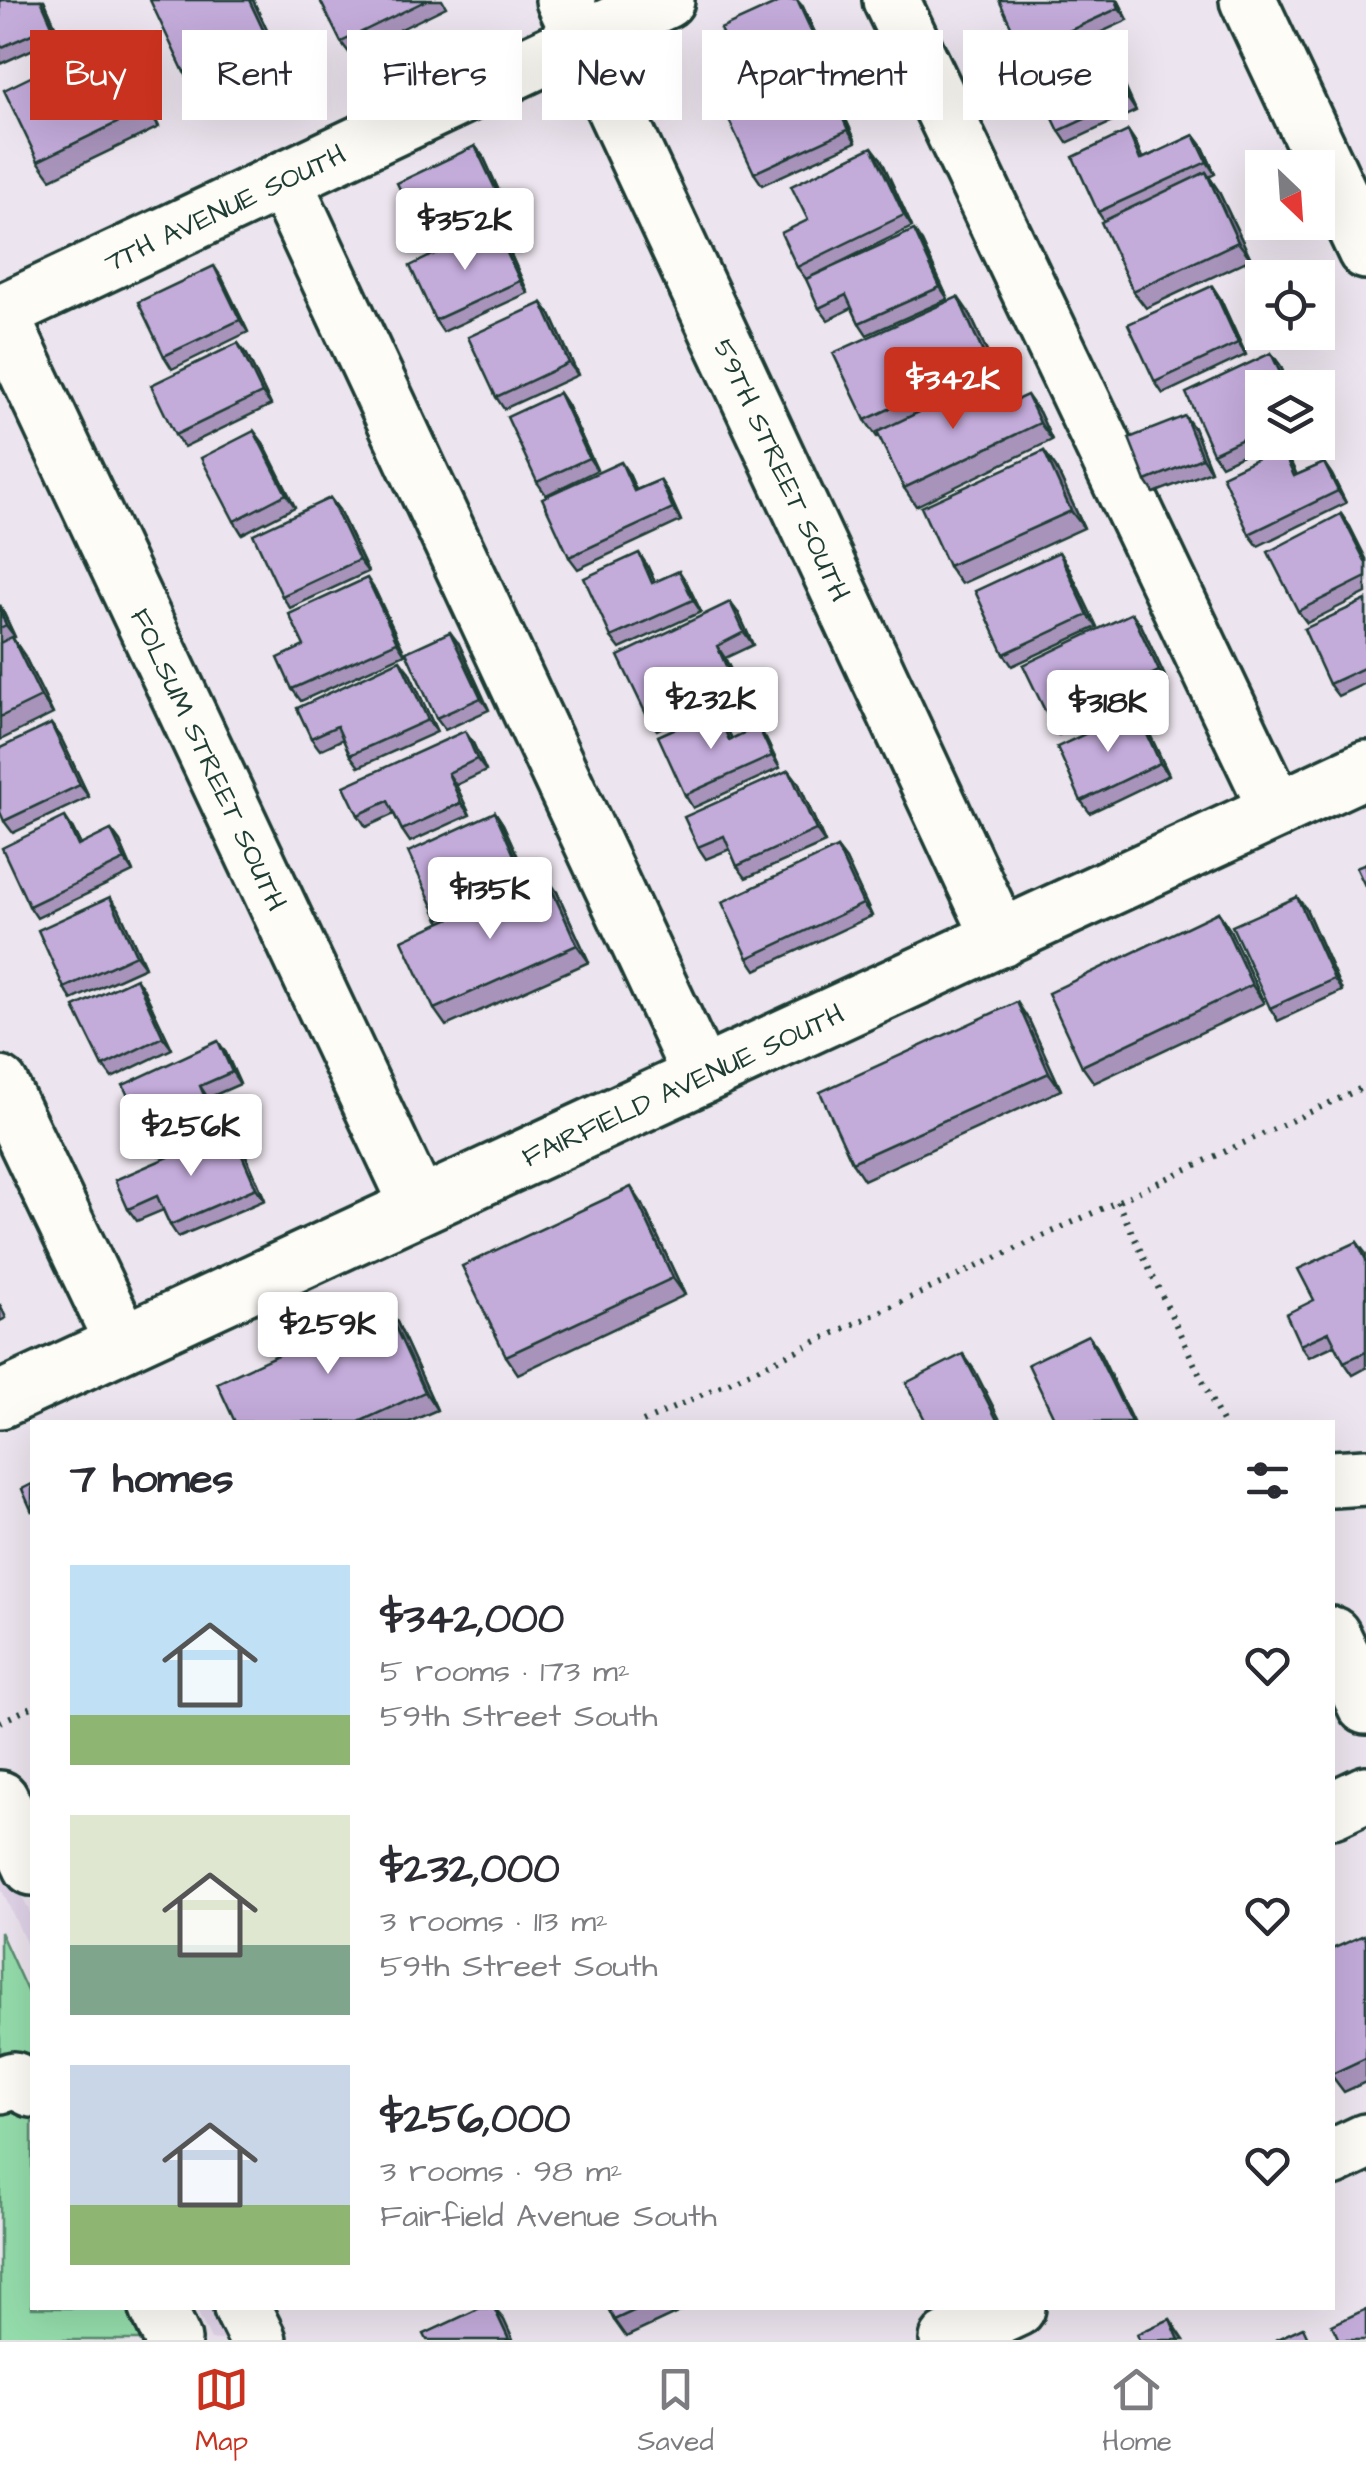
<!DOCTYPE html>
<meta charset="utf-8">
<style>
body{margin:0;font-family:"Architects Daughter",sans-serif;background:#f2f2f3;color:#2b2b33;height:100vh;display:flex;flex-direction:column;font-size:38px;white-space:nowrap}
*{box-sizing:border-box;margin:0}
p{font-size:32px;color:#7c7c81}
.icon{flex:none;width:55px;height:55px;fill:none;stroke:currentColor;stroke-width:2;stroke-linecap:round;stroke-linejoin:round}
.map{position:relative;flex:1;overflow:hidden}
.drawer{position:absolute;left:30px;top:1420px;width:1305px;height:890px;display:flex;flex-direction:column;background:#fff;border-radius:0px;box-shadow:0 10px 40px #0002}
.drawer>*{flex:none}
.hud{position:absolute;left:30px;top:30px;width:1308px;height:90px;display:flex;gap:20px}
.needle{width:65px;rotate:155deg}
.buttons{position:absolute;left:1245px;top:150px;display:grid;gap:20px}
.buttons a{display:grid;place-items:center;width:90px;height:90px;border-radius:0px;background:#fff;box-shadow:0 10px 40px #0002;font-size:50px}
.price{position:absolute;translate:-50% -85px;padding:0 22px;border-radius:10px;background:#fff;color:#222;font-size:32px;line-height:65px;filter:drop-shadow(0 2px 5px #0008)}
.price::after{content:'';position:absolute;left:50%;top:60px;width:30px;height:22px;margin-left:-15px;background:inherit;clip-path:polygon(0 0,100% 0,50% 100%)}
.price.on{background:#c8321e;color:#fff}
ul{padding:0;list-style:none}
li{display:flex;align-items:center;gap:30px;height:250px;padding:0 40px}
li span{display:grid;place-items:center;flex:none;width:280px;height:200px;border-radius:0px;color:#555}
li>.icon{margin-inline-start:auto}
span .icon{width:120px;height:120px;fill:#fffc;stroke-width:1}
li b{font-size:42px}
h2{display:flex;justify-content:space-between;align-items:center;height:120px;padding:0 40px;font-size:42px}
.tag{padding:0 35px;border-radius:0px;background:#fff;box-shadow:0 10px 40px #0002;font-size:35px;line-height:90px}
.tag.on{background:#c8321e;color:#fff}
.dock{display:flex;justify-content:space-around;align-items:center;height:140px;border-top:2px solid #e1e1e2;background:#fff;font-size:28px;color:#7c7c81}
.dock a{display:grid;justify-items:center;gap:5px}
.dock .on{color:#c8321e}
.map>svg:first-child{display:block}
.built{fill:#e0d3e8}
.green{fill:#94dcab;stroke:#5a8c70;stroke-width:2.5}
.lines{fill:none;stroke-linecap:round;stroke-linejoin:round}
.minor-casing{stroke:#1f3d34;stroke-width:62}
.path{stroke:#1f3d34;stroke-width:6;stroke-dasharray:2.5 8;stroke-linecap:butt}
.minor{stroke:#fdfcf7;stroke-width:55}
.wall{fill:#a893bb;stroke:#1f3d34;stroke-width:2.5}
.shaded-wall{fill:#887899;stroke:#1f3d34;stroke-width:2.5}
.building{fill:#c3abda;stroke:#1f3d34;stroke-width:2.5}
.labels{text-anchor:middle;stroke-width:10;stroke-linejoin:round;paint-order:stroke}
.street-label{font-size:28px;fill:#1f3d34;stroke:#fdfcf7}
</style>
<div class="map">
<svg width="1366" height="2340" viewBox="0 0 1366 2340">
<rect width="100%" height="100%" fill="#ece4ee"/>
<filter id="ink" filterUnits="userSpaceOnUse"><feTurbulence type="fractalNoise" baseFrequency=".01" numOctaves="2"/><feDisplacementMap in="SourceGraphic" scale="20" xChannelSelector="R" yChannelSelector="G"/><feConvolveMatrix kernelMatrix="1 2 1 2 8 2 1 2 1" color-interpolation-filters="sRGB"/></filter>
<g filter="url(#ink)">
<g class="built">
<polygon points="0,1848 32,1917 32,1956 0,1886"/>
<polygon points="196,2308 217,2308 233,2340 211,2340"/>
</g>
<polygon class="green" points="0,1932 32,2002 32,2308 175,2308 190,2340 0,2340"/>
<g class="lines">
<defs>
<g id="minor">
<path id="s1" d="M564,0L1001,939"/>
<polyline points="891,0 1277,810"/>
<polyline points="1248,0 1366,251"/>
<polyline points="283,180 701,1076"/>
<path id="s2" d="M0,313L666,0"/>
<path id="s3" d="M0,314L418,1204"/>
<polyline points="0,1085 123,1343"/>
<path id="s4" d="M0,1400L1366,769"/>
<polyline points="1332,1479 1366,1477"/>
<polyline points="1332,1635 1366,1706"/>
<polyline points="0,1799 32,1867"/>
<polyline points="1332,1810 1366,1794"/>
<polyline points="0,2085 14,2080 32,2089"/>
<polyline points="1332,2158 1366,2142"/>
<polyline points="158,2308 173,2340"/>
<polyline points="242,2308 258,2340"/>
<polyline points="948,2340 1017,2308"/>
</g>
</defs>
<use href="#minor" class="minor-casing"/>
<g class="path">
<polyline points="1117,1201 1222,1422"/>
<polyline points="643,1422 1366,1086"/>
<polyline points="0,1722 32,1707"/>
</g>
<use href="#minor" class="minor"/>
</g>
<g class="wall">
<polygon points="0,0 44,0 60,37 0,64"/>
<polygon points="253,0 277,52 196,90 184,72"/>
<polygon points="320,0 442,0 446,7 350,54 341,42"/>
<polygon points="1118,0 1128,20 1032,64 1023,52"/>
<polygon points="803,7 829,63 754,97 746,85"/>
<polygon points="1102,44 1111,56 1136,111 1067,143 1059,131"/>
<polygon points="125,55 159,127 51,179 38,161"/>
<polygon points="830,84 856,142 762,185 754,173"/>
<polygon points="1128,131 1136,143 1142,159 1194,135 1203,147 1215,174 1209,177 1218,190 1251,259 1146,308 1133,291 1104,221 1098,212"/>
<polygon points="475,146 484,158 508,211 432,248 423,236"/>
<polygon points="881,159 912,227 806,279 797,267 808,220"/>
<polygon points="494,225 503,237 528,293 443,332 435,320"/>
<polygon points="922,242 948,299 867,335 859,323 852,308 828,320 819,308"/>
<polygon points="222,278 248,332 172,369 164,356"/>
<polygon points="1212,286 1220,298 1246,355 1163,394 1155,382"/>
<polygon points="542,303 551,315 578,375 504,409 496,397"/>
<polygon points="970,314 1000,381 990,386 1002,406 1039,412 1052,440 916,506 904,488 879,437 877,437 865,420"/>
<polygon points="1271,353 1280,365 1290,388 1262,388 1262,442 1270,442 1221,465 1213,453"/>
<polygon points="247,355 271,405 184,447 175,435"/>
<polygon points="559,393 567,405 597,470 546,495 537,482"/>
<polygon points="1194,428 1211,471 1154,493 1146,481"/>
<polygon points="254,431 263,443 295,507 242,534 234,521"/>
<polygon points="1281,447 1289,459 1297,475 1324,463 1332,475 1346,503 1258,546 1249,534"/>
<polygon points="1044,451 1056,468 1084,528 961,584 948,566"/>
<polygon points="629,474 636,490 660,480 668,492 681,521 578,569 569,557"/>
<polygon points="330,498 339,510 368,572 290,608 282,596"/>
<polygon points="1341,514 1350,527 1366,559 1366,593 1307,623 1298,611"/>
<polygon points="1067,564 1097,627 1012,666 1004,654"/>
<polygon points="647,565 655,582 687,583 701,612 620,649 611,637"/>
<polygon points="375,590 405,654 301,701 292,689 304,646"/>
<polygon points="1366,600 1366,683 1338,696 1329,684"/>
<polygon points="0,605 15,637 12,638 24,655 53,714 0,740"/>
<polygon points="739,614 753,645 725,658 740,689 657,730 648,718"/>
<polygon points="1141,625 1168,683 1059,735 1051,723"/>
<polygon points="459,644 489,710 445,730 436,718"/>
<polygon points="409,672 437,732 359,767 350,755 343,739 320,750 311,738"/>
<polygon points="724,722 732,739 766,739 780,768 693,808 685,795"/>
<polygon points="1144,722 1169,775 1090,813 1081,801"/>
<polygon points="51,724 60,736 89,797 13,833 4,821"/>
<polygon points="473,743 486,771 456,785 470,815 410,842 402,830 394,814 366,827 358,815"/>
<polygon points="798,782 825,843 746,878 737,866 730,849 706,859 698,847"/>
<polygon points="495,812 503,824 529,882 557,892 589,962 446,1026 434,1009 441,922 439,919"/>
<polygon points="73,829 81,845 111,830 120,842 133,872 37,918 29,906"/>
<polygon points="837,848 846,860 872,916 756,970 748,958"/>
<polygon points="119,909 145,967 72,1000 64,988"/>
<polygon points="1306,909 1342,991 1278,1021 1270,1008"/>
<polygon points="1218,912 1230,930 1264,1003 1094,1083 1082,1066"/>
<polygon points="144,990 172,1049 112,1078 103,1066"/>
<polygon points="1029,1020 1061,1090 864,1180 852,1162"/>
<polygon points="226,1053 240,1084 208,1098 222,1128 159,1156 150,1144"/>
<polygon points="231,1130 240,1142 265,1200 178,1237 170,1225 163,1210 137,1221 128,1209"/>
<polygon points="643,1205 685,1295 518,1374 506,1356"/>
<polygon points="1357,1242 1366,1254 1366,1368 1353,1375 1344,1362 1335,1345 1309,1357 1300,1345 1314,1300"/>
<polygon points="0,1304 6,1318 0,1321"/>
<polygon points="385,1305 397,1322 437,1410 409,1422 235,1422"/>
<polygon points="1366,1938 1366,2082 1344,2092 1332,2076 1332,1949"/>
<polygon points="608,2308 688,2308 626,2337 614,2320"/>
</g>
<g class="shaded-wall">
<polygon points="41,0 44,0 60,37 52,25"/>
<polygon points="249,0 253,0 277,52 265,34"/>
<polygon points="797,0 803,7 829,63 820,50"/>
<polygon points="1116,0 1118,0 1128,20 1119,8"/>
<polygon points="113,37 125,55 159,127 146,109"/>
<polygon points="1102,44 1111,56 1136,111 1128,99"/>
<polygon points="822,72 830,84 856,142 848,130"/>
<polygon points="1128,131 1136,143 1148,172 1140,160"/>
<polygon points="1194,135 1203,147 1215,174 1207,162"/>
<polygon points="475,146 484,158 508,211 500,199"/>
<polygon points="872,147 881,159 912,227 904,215"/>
<polygon points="1206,172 1218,190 1251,259 1238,242"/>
<polygon points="494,225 503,237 528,293 520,281"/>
<polygon points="914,230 922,242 948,299 940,287"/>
<polygon points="214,266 222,278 248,332 240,320"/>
<polygon points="1212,286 1220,298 1246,355 1238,343"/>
<polygon points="958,297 970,314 1000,381 988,364"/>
<polygon points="542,303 551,315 578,375 569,363"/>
<polygon points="238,343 247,355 271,405 262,393"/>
<polygon points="1271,353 1280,365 1290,388 1287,388"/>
<polygon points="986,380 998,397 1012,425 999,408"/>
<polygon points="559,393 567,405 597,470 589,458"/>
<polygon points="1027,395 1039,412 1052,440 1040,423"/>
<polygon points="1185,416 1194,428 1211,471 1202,458"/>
<polygon points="254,431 263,443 295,507 286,494"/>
<polygon points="1281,447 1289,459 1303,488 1294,476"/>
<polygon points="1044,451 1056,468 1084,528 1071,511"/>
<polygon points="621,462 629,474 642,503 634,491"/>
<polygon points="1324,463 1332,475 1346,503 1338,491"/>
<polygon points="660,480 668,492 681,521 673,509"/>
<polygon points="330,498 339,510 368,572 359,560"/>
<polygon points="1341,514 1350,527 1366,559 1366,563"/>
<polygon points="1059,552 1067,564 1097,627 1088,615"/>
<polygon points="639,553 647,565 661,595 652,583"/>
<polygon points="679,571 687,583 701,612 693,600"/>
<polygon points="367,578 375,590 405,654 397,642"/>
<polygon points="730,602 739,614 753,645 744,632"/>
<polygon points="0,605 15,637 6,625 0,611"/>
<polygon points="1132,613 1141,625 1168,683 1159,671"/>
<polygon points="450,632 459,644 489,710 481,698"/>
<polygon points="12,637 24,655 53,714 41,697"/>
<polygon points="717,646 725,658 740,689 731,677"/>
<polygon points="400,660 409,672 437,732 428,720"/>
<polygon points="716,710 724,722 738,752 729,740"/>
<polygon points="1136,710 1144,722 1169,775 1160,763"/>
<polygon points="51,724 60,736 89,797 80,785"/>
<polygon points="758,726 766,739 780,768 772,756"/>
<polygon points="465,731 473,743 486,771 477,759"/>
<polygon points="789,770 798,782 825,843 816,830"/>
<polygon points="448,773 456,785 470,815 461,803"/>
<polygon points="495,812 503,824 534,892 525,880"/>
<polygon points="65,817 73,829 87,858 78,846"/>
<polygon points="111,830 120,842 133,872 125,860"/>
<polygon points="837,848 846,860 872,916 863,904"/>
<polygon points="545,875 557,892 589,962 577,945"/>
<polygon points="110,897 119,909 145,967 136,955"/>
<polygon points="1297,897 1306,909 1342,991 1334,979"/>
<polygon points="1218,912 1230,930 1264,1003 1252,985"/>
<polygon points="136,978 144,990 172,1049 163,1037"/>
<polygon points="1017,1002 1029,1020 1061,1090 1049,1073"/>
<polygon points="218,1041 226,1053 240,1084 232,1072"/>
<polygon points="200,1086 208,1098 222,1128 213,1116"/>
<polygon points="231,1130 240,1142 265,1200 256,1188"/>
<polygon points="631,1187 643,1205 685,1295 673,1278"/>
<polygon points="385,1305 397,1322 437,1410 425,1392"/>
<polygon points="1088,1335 1097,1347 1133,1422 1131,1422"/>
<polygon points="963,1354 975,1371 1001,1422 998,1422"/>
<polygon points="494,2308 504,2320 513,2340 509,2340"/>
<polygon points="1170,2319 1184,2340 1179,2340"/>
</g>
<g class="building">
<polygon points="0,0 41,0 52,25 0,48"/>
<polygon points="150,0 249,0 265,34 184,72"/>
<polygon points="320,0 427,0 341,42"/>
<polygon points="784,0 797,0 820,50 746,85 720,29"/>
<polygon points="999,0 1116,0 1119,8 1023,52"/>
<polygon points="113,37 146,109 38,161 4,90"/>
<polygon points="1102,44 1128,99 1059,131 1033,76"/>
<polygon points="822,72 848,130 754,173 727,116"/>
<polygon points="1128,131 1140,160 1194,135 1207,162 1098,212 1073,157"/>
<polygon points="475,146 500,199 423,236 397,183"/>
<polygon points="872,147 904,215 797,267 781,233 808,220 791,186"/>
<polygon points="1206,172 1238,242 1133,291 1101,222"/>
<polygon points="494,225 520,281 435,320 410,266"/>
<polygon points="914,230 940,287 859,323 846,295 819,308 806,279"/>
<polygon points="214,266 240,320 164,356 138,302"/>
<polygon points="1212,286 1238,343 1155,382 1128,324"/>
<polygon points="958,297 988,364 865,420 833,353"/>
<polygon points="542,303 569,363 496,397 468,337"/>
<polygon points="238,343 262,393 175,435 151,385"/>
<polygon points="1271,353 1287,388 1262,388 1262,430 1213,453 1186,393"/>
<polygon points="986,380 999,408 1027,395 1040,423 904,488 877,432"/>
<polygon points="559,393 589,458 537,482 507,417"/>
<polygon points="1185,416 1202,458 1146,481 1129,438"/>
<polygon points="254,431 286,494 234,521 201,458"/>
<polygon points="1281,447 1294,476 1324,463 1338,491 1249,534 1222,475"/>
<polygon points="1044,451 1071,511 948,566 921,507"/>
<polygon points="621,462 634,491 660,480 673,509 569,557 542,498"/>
<polygon points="330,498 359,560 282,596 253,534"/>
<polygon points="1341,514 1366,563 1366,577 1298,611 1268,552"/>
<polygon points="1059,552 1088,615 1004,654 975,591"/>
<polygon points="639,553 652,583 679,571 693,600 611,637 584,578"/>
<polygon points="367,578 397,642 292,689 278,658 304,646 289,614"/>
<polygon points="1366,600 1366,667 1329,684 1304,629"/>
<polygon points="730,602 744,632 717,646 731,677 648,718 618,656"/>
<polygon points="0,611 6,625 0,628"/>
<polygon points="1132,613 1159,671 1051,723 1023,665"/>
<polygon points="450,632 481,698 436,718 406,652"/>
<polygon points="12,637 41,697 0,717 0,643"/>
<polygon points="400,660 428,720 350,755 337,726 311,738 297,708"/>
<polygon points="716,710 729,740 758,726 772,756 685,795 658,736"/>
<polygon points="1136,710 1160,763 1081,801 1057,747"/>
<polygon points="51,724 80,785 4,821 0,812 0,748"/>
<polygon points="465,731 477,759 448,773 461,803 402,830 388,801 358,815 344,786"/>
<polygon points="789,770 816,830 737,866 724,836 698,847 684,817"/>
<polygon points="495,812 525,880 439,919 408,852"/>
<polygon points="65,817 78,846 111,830 125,860 29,906 2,848"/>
<polygon points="837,848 863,904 748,958 722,902"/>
<polygon points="1366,863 1366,888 1356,867"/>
<polygon points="545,875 577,945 434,1009 402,940"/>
<polygon points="110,897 136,955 64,988 38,930"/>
<polygon points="1297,897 1334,979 1270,1008 1232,926"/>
<polygon points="1218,912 1252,985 1082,1066 1048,993"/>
<polygon points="136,978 163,1037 103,1066 74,1007"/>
<polygon points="1017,1002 1049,1073 852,1162 820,1092"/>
<polygon points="218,1041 232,1072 200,1086 213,1116 150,1144 123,1085"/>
<polygon points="231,1130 256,1188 170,1225 157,1196 128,1209 115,1180"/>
<polygon points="631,1187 673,1278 506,1356 462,1266"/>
<polygon points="1357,1242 1366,1260 1366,1352 1344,1362 1329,1332 1300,1345 1286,1314 1314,1300 1298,1269"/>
<polygon points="385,1305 425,1392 359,1422 235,1422 217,1383"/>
<polygon points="1088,1335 1131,1422 1056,1422 1028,1364"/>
<polygon points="963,1354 998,1422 926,1422 906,1383"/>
<polygon points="32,1484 32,1512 22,1489"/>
<polygon points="1364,1935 1366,1940 1366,2058 1332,2074 1332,1949"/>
<polygon points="480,2308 494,2308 509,2340 427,2340 424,2334"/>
<polygon points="608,2308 640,2308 614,2320"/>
<polygon points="1366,2309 1366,2340 1339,2340 1332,2325"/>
<polygon points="1170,2319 1179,2340 1139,2340 1137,2334"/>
<polygon points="1303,2327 1309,2340 1275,2340"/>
</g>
</g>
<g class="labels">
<g class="street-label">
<text dy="10" stroke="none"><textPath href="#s2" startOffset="248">7TH AVENUE SOUTH</textPath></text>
<text dy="10" stroke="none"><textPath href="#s1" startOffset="518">59TH STREET SOUTH</textPath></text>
<text dy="10" stroke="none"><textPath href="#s3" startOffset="492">FOLSUM STREET SOUTH</textPath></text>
<text dy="10" stroke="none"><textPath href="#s4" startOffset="752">FAIRFIELD AVENUE SOUTH</textPath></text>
</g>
</g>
</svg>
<div class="buttons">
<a><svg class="needle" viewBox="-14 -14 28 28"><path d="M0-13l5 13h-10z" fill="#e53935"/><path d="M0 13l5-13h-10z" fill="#7c7c81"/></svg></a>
<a><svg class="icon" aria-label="locate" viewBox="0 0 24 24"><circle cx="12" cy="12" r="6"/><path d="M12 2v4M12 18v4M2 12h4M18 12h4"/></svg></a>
<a><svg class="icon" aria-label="layers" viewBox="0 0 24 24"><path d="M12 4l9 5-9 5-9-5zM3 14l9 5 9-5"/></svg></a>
</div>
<b class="price" style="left:465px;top:273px">$352K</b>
<b class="price on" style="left:953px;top:432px">$342K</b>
<b class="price" style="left:711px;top:752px">$232K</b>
<b class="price" style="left:1108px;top:755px">$318K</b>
<b class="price" style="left:490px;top:942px">$135K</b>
<b class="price" style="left:191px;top:1179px">$256K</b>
<b class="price" style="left:328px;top:1377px">$259K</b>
<div class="hud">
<a class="tag on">Buy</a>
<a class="tag">Rent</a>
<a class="tag">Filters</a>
<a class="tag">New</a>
<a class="tag">Apartment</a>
<a class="tag">House</a>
</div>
<section class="drawer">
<h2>7 homes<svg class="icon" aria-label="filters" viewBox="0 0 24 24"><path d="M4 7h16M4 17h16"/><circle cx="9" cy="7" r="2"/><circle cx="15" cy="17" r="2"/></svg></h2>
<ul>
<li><span style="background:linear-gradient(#bfe0f5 75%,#8fb573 0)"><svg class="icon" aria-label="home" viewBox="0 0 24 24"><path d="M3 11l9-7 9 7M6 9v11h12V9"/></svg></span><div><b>$342,000</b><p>5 rooms · 173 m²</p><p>59th Street South</p></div><svg class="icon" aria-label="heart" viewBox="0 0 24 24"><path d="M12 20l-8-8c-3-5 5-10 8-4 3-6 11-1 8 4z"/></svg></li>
<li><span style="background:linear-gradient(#dfe7d0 65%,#7fa58c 0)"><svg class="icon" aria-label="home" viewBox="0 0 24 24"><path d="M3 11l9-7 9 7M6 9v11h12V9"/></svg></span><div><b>$232,000</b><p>3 rooms · 113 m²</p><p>59th Street South</p></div><svg class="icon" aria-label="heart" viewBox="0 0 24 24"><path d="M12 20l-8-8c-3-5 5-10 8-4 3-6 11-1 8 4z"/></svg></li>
<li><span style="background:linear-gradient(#c9d6e8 70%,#8fb573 0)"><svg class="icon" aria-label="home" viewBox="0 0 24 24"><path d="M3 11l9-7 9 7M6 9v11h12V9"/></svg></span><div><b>$256,000</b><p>3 rooms · 98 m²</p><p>Fairfield Avenue South</p></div><svg class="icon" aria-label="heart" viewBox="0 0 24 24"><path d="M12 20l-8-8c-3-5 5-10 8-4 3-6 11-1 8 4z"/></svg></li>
</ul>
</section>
</div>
<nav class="dock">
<a class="on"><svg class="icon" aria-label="map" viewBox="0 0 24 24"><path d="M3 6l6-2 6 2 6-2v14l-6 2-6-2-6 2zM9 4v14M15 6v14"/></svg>Map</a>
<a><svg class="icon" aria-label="saved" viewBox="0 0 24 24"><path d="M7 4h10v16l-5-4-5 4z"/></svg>Saved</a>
<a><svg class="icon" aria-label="home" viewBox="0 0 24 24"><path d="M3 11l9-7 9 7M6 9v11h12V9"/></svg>Home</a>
</nav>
